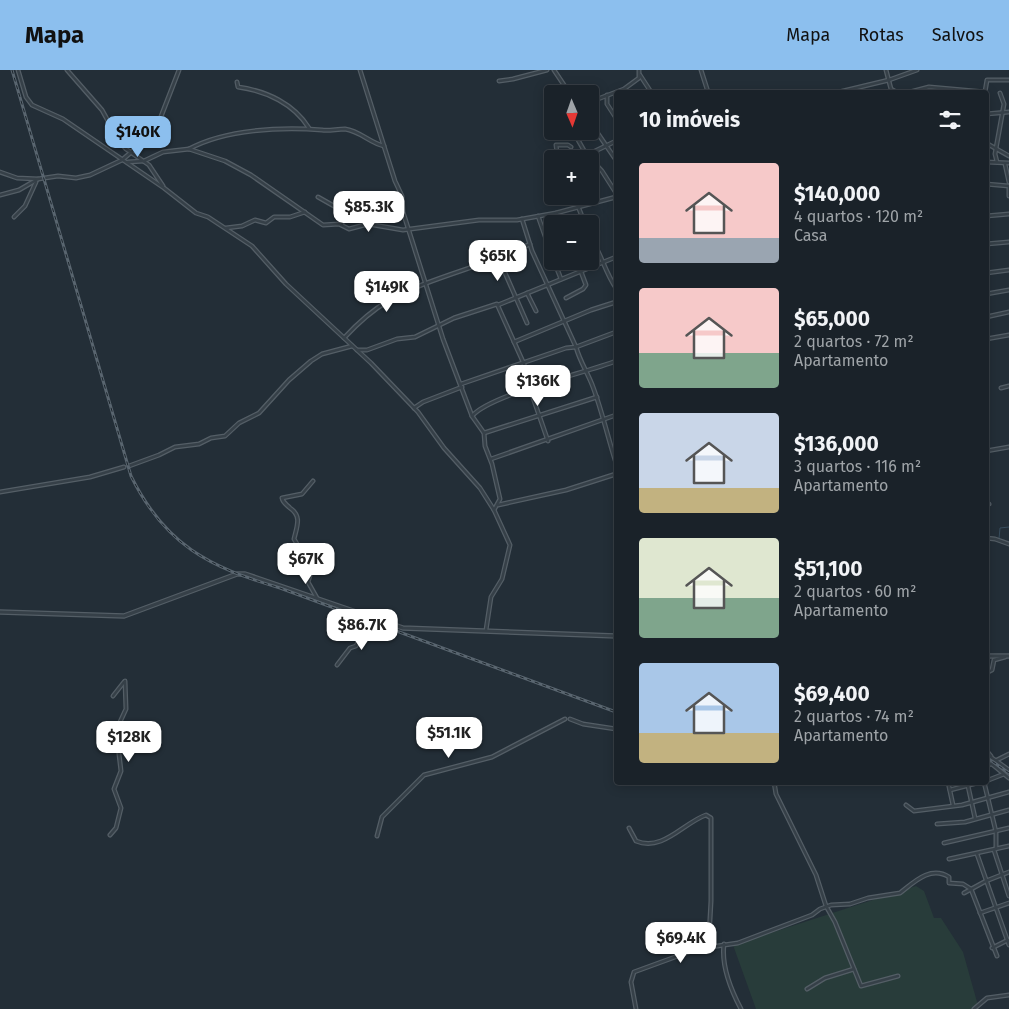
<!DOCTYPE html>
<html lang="pt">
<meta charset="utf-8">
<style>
body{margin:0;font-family:"Fira Sans",sans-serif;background:#272f35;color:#f1f3f6;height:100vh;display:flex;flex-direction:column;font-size:19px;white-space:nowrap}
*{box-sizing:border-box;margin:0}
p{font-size:16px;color:#9fa4a8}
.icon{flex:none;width:28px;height:28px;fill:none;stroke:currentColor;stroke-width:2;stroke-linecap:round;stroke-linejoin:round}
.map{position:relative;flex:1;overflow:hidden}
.drawer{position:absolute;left:614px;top:20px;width:375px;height:695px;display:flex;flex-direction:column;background:#1a2229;border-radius:5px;box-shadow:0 2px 12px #0003,0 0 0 1px #383f46}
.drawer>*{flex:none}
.needle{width:32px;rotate:178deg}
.buttons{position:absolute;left:544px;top:15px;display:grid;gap:10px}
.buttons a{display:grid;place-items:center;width:55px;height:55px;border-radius:5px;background:#1a2229;box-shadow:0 2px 12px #0003,0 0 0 1px #383f46;font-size:25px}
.price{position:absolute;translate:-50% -42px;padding:0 11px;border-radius:10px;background:#fff;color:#222;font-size:16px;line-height:32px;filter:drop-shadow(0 1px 2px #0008)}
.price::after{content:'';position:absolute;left:50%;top:30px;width:15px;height:11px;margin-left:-8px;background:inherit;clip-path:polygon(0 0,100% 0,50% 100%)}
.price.on{background:#8cbfee;color:#111}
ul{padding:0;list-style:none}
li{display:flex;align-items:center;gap:15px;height:125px;padding:0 25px}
li span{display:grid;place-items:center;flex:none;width:140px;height:100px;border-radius:5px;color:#555}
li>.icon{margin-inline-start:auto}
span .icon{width:60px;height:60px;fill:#fffc;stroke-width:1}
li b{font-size:21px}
h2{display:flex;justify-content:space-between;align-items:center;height:60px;padding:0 25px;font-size:21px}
header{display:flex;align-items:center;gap:30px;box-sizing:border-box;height:70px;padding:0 25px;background:#8cbfee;color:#111}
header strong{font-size:24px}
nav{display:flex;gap:28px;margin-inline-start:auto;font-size:18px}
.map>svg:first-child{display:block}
.green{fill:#283c3a}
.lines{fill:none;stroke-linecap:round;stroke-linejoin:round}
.stream{stroke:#384d5d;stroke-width:1}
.minor-casing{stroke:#545e66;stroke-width:5}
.tertiary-casing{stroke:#545e66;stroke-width:5.5}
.minor{stroke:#364048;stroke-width:2.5}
.tertiary{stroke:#364048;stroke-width:3}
.rail-casing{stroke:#59656f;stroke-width:3}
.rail{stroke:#1c252c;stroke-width:1;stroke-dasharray:4;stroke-linecap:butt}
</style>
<header>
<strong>Mapa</strong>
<nav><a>Mapa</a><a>Rotas</a><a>Salvos</a></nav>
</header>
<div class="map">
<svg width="1009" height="939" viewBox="0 0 1009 939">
<rect width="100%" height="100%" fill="#232e37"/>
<polygon class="green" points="916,816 924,821 934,848 941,848 963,882 979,939 756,939 733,875"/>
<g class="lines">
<polyline class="stream" points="999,469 1000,458 1009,457"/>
<defs>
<g id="minor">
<polyline points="18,0 26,27 32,35 63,49 164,118 196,143 208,147 252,176 286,214 371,293 418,342 444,378 480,418 494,440 510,475 502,509 491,527 486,560"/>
<polyline points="67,0 102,40 119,71 126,79 149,95 163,116"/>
<polyline points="360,0 395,111 402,126 403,142 443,269 472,346 484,363 485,376 492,394 500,429 494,440"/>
<polyline points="554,0 570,24"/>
<polyline points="701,0 708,22"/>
<polyline points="886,0 891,19 896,22"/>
<polyline points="640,5 651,22"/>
<polyline points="499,11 513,9 547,0"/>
<path d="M237,12L238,17C267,21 294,34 309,58"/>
<polyline points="839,22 889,10 917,0"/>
<polyline points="910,22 929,17 985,22 987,10 1009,10"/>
<polyline points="607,25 607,34 616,48"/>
<polyline points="590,32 624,19 639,8 639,0"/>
<polyline points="986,44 1009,42"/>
<polyline points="590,52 616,90"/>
<polyline points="573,61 586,84 602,101 616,123"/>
<polyline points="986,73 1009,86"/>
<path d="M189,79C226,59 281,57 322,60C329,61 337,59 345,59C360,61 370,73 384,76"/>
<polyline points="558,89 556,75 568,75 571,77"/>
<polyline points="565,89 589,84 616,71"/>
<polyline points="128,92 144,91 163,82 189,79 225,91 251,105 323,155 339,154 349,159 368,154 403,160 479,150 517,150 556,143 616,127"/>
<polyline points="986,92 1009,93"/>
<polyline points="997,92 995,84 1004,34 1000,23"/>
<polyline points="1005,94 1009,112"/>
<polyline points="0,102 17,108 38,109 58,106 76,108 90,105 122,90 155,62 179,0"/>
<polyline points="986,114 1009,116"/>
<polyline points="1009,118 1009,126"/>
<polyline points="0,125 19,120 38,109"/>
<polyline points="574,126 585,154"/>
<polyline points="318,127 341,140 342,154"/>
<polyline points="556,143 560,154"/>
<polyline points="538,146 552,186"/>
<polyline points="986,146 1009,144"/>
<polyline points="14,147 25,136 36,112"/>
<polyline points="522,149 532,181 576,277 616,262"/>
<polyline points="226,158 242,156 255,150 266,153 274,147 290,147 305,142"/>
<path d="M590,166C601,183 605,202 616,218"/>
<polyline points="986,174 1009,172"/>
<polyline points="499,189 527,253"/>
<polyline points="554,191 561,209"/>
<polyline points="986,203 1009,200"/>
<polyline points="527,223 536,241"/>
<polyline points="986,224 1009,220"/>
<polyline points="566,228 583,219 586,215 577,191"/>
<polyline points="498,235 616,187"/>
<polyline points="986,247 1009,242"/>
<path d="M344,268C357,254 371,241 388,231C432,206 484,197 530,174"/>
<polyline points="986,269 1009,265"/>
<polyline points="514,272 591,240 616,232"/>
<polyline points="357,280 367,280 397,269 415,267 454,248 497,234 524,294 530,319 548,371"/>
<path d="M461,314L566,278L576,277C580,292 588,303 593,317C602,341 608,368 616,393"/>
<polyline points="1001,318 1009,316"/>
<polyline points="414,338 423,332 462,317"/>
<path d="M472,346C491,324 586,303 616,291"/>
<polyline points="484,363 597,327"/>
<polyline points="986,381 1009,377"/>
<polyline points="491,389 616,345"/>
<polyline points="129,396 159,385 175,377 199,374 211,368 225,366 239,353 259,343 289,310 311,291 322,284 352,276"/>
<path d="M313,411L302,424L282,428C283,433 286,434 290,438C302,446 297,456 294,469L312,499L308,512L317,528"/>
<polyline points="0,422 90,407 124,397"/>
<polyline points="498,435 566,420 616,404"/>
<polyline points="986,435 989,434"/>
<polyline points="986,468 995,469 1009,474"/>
<polyline points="337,595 350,578 356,576 368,552"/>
<polyline points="986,603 992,600 994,590 1005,587"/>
<polyline points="113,626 124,612"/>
<polyline points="570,649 583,654 616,659"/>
<polyline points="986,680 991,686 992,694 1009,708"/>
<polyline points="992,688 1009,700"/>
<polyline points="997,690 1009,684"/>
<polyline points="986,695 992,694"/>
<polyline points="986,711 1004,704"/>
<polyline points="774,712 776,724 816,805 826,836 835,852 861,916 898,906"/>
<polyline points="948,712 953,735"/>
<polyline points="984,712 996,762 996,779"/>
<polyline points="968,716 975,748"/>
<polyline points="950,720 981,712"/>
<polyline points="906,735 914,741 962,735 1009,722"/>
<polyline points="937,754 965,752 1009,740"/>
<path d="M629,758L636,771C663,782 683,753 706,745L711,748V831L709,867L704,878"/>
<polyline points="110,765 116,758 121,738 114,719 121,701 117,667 120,652 126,639 125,611"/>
<polyline points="377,766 382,747 424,705 492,687 565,649"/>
<polyline points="944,773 1009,758"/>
<polyline points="994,780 1009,826"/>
<polyline points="977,784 1009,875"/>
<polyline points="949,789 1009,776"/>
<polyline points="964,823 986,811 1009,802"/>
<polyline points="980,843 1009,833"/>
<path d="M724,874C721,896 731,920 741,939"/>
<polyline points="992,878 1008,870"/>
<polyline points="807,919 825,908 854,899"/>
<path d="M636,939L631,912L634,902L697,879L738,873L812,845L820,839L831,835L850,834L868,828L900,823C913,813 930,795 949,807V813L963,814L971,819L997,886"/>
<polyline points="974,939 987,928 1009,925"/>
</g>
<g id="tertiary">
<polyline points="0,542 124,546 237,504 245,504 403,558 616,566"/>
<polyline points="986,586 1009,586"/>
</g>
</defs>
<use href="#minor" class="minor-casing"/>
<use href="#tertiary" class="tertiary-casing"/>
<use href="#minor" class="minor"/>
<use href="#tertiary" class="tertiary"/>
<defs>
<g id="rail">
<path d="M12,0L131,406C165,475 209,497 280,518L616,642"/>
<polyline points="986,687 1009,703"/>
</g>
</defs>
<use href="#rail" class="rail-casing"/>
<use href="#rail" class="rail"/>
</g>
</svg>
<div class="buttons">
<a><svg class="needle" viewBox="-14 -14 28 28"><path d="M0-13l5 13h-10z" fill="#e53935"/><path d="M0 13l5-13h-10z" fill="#9fa4a8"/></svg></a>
<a>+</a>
<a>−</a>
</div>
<b class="price on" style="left:138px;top:88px">$140K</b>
<b class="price" style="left:369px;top:163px">$85.3K</b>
<b class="price" style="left:498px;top:212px">$65K</b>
<b class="price" style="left:387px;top:243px">$149K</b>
<b class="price" style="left:538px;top:337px">$136K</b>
<b class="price" style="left:306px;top:515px">$67K</b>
<b class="price" style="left:362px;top:581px">$86.7K</b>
<b class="price" style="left:449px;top:689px">$51.1K</b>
<b class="price" style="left:129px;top:693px">$128K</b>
<b class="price" style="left:681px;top:894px">$69.4K</b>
<section class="drawer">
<h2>10 imóveis<svg class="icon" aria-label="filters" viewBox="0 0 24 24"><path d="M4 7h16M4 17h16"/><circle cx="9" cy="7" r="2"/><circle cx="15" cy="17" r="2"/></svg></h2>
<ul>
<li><span style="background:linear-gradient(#f6c9c9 75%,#9aa5b1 0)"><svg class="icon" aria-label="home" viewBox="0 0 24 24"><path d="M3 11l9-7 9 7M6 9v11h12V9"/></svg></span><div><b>$140,000</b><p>4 quartos · 120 m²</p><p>Casa</p></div></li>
<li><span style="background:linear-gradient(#f6c9c9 65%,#7fa58c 0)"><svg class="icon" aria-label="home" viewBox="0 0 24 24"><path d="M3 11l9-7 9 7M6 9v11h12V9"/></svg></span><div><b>$65,000</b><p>2 quartos · 72 m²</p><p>Apartamento</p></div></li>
<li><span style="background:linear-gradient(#c9d6e8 75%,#c2b280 0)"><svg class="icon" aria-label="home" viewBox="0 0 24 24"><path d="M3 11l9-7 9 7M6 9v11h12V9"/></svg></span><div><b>$136,000</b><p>3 quartos · 116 m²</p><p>Apartamento</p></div></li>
<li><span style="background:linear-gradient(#dfe7d0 60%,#7fa58c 0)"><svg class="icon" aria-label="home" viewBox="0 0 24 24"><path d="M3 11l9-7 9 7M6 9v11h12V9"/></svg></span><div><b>$51,100</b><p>2 quartos · 60 m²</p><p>Apartamento</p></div></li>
<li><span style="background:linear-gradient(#a9c7e8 70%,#c2b280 0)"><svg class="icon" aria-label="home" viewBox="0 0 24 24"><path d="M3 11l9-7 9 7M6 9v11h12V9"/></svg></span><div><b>$69,400</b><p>2 quartos · 74 m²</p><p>Apartamento</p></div></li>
</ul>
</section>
</div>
